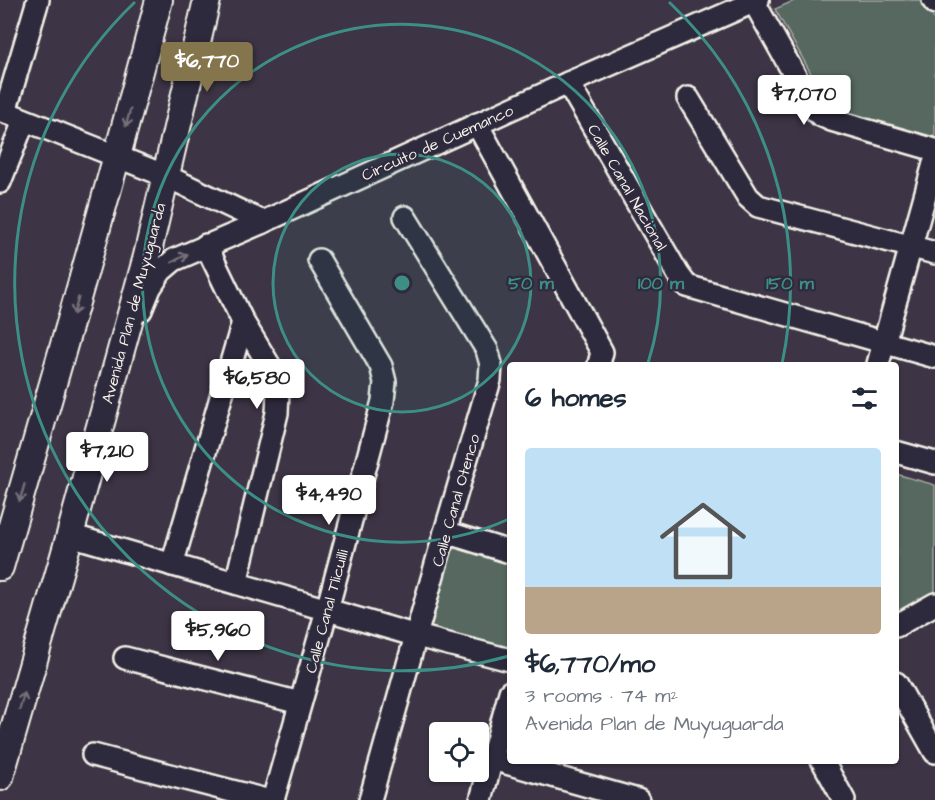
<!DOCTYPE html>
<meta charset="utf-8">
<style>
body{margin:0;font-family:"Architects Daughter",sans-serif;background:#f2f2f3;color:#1f2937;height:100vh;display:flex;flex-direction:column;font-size:22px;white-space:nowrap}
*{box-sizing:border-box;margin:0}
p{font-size:20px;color:#747a83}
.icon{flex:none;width:33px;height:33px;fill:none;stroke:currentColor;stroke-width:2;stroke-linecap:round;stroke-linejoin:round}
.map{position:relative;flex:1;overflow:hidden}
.drawer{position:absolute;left:507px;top:362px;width:392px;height:402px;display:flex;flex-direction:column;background:#fff;border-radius:6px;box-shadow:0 2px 4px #0004}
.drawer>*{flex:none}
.fabs{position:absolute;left:429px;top:722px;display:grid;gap:12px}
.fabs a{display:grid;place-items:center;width:60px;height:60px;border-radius:6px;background:#fff;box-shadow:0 2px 4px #0004;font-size:30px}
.price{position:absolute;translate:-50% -51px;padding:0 14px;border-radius:6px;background:#fff;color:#222;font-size:20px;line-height:39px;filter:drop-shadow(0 2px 3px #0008)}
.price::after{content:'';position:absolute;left:50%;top:36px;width:18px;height:14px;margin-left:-9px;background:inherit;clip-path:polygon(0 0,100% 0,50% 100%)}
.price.selected{background:#84754c;color:#fff}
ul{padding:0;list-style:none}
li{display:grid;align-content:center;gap:12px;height:318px;padding:0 18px}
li+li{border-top:2px solid #e0e1e3}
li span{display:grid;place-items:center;height:186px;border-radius:6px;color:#555}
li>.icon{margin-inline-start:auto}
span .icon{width:108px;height:108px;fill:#fffc;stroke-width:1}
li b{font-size:26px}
h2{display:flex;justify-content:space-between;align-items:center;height:72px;padding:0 18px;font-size:26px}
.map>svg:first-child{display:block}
.green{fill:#576861;stroke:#a6aca4;stroke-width:1.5}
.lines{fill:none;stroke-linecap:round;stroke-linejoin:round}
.minor-casing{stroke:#f4f1e8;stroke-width:26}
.major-casing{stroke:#f4f1e8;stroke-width:30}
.minor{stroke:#2f2a3d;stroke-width:21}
.major{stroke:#2f2a3d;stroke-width:26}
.oneway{stroke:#747079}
.ring{fill:none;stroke:#3d8f86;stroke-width:3}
.labels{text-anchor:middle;stroke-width:4.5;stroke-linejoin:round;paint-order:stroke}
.street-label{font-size:16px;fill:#f4f1e8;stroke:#2f2a3d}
.centre{fill:#3d8f86;stroke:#2f2a3d;stroke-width:3}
.ring-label{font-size:18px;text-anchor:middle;font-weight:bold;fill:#3d8f86;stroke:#2f2a3d;stroke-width:4.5;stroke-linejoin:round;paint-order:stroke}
</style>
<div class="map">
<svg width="935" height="800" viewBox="0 0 935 800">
<rect width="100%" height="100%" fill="#3d3445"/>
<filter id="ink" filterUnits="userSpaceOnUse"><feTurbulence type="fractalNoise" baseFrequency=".0167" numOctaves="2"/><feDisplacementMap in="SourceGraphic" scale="12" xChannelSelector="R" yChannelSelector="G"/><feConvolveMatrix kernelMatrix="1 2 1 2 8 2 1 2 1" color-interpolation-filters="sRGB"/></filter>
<g filter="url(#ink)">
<g class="green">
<polygon points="796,0 923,0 935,21 935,140 831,109 775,9"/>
<polygon points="896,474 935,485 935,593 896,614"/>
<polygon points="451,538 510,556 510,650 428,626"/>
</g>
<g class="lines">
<defs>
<g id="minor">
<polyline points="933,0 935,3"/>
<polyline points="754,2 813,108 820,115 831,120 935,150"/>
<polyline points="568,83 678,274 687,286 935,357"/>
<polyline points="688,98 748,197 758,206 935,253"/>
<polyline points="0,110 166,176 263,222"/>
<polyline points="5,112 38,0"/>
<polyline points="477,124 602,352 599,364"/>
<polyline points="0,182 24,121"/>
<polyline points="206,245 243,322 277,378 278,391 277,413 236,583"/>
<polyline points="141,310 150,288 161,271 174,260 263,222 568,83 758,0"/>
<polyline points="878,364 935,160"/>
<polyline points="896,452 935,463"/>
<polyline points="445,532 510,552"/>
<polyline points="70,535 417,636 510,660"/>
<polyline points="172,565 243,322"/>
<polyline points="896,626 935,604"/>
<polyline points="125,658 300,703"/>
<polyline points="896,683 935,752"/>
<polyline points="93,755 266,800"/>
<polyline points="492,759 638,800"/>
<polyline points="822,760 844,800"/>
<polyline points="273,800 327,610 383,401 385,382 381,366 319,260"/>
<polyline points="370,800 445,532 490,380 491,364 487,350 405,217"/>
<polyline points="481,800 510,692"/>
</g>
<g id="major">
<path d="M0,567C55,378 109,190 159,0"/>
<polyline points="0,777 70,535 147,256 207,0"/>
</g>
</defs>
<use href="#minor" class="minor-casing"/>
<use href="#major" class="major-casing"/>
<use href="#minor" class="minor"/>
<use href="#major" class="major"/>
</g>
<defs><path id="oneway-shaft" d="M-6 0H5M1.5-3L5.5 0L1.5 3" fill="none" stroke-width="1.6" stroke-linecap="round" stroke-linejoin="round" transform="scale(1.5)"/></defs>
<g class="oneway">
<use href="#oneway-shaft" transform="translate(128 118) rotate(105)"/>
<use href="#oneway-shaft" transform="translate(180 258) rotate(-28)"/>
<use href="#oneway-shaft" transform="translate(76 306) rotate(106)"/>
<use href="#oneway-shaft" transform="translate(22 493) rotate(106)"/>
<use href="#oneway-shaft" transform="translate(22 701) rotate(-74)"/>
</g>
</g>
<circle cx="402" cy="283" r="129" fill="#3d8f86" fill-opacity=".12"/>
<g class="ring">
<circle cx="402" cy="283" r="129"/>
<path d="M509 519A259 259 0 1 1 648 363"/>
<path d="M509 656A388 388 0 0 1 135 2M669 2A388 388 0 0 1 782 364"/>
</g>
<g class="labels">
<g class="street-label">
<text transform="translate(437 142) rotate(-24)" y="6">Circuito de Cuemanco</text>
<text transform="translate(628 187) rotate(60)" y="6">Calle Canal Nacional</text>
<text transform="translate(133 303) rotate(-75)" y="6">Avenida Plan de Muyuguarda</text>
<text transform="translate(455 500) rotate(-74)" y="6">Calle Canal Otenco</text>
<text transform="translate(326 611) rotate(-75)" y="6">Calle Canal Tlicuilli</text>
</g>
</g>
<circle cx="402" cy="283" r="9" class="centre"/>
<g class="ring-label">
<text x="531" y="289">50 m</text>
<text x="661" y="289">100 m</text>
<text x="790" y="289">150 m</text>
</g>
</svg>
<div class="fabs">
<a><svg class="icon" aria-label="locate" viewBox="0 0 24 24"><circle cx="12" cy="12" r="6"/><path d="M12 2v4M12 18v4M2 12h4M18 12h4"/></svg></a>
</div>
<b class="price selected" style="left:207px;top:93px">$6,770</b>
<b class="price" style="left:804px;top:126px">$7,070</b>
<b class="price" style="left:257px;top:410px">$6,580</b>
<b class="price" style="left:107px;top:483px">$7,210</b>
<b class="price" style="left:329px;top:526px">$4,490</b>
<b class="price" style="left:218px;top:662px">$5,960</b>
<section class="drawer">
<h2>6 homes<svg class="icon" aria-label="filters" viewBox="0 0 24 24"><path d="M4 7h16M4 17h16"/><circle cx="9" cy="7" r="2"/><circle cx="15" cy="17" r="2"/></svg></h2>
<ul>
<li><span style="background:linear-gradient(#bfe0f5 75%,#b9a48a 0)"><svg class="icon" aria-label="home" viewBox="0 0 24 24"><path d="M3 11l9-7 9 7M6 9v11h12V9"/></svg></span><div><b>$6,770/mo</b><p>3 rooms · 74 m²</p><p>Avenida Plan de Muyuguarda</p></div></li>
</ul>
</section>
</div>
